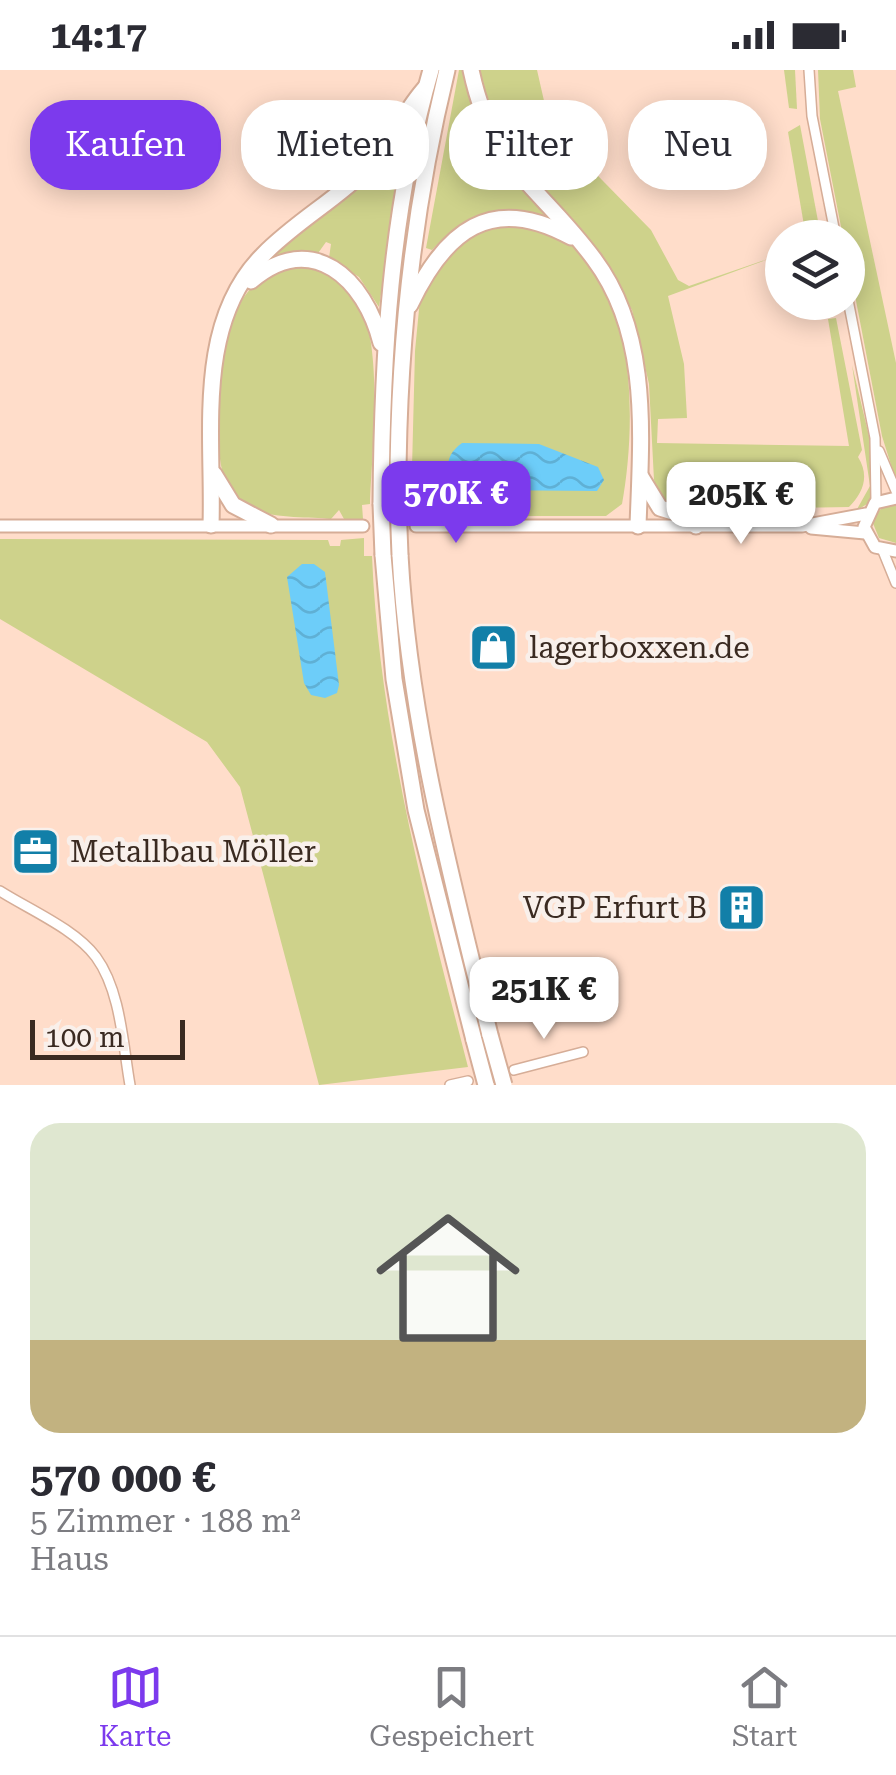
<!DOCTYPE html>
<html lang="de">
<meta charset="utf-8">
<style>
body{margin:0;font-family:"Roboto Serif",serif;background:#f2f2f3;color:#2b2b33;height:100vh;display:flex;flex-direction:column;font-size:38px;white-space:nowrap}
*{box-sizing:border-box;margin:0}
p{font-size:32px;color:#7c7c81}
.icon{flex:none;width:55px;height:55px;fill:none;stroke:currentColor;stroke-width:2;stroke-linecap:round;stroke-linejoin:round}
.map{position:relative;height:1015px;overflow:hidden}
.side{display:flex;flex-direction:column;background:#fff;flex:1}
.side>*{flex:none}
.guide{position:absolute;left:30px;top:30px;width:838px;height:90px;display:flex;gap:20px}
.controls{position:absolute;left:765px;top:150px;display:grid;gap:20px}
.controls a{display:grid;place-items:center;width:100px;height:100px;border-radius:50%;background:#fff;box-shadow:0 5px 25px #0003;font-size:50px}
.scale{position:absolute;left:30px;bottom:25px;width:155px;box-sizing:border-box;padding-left:10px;border:5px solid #3a2a21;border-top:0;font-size:28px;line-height:35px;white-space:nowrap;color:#3a2a21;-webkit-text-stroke:8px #f9f0eb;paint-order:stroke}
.price{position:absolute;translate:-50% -85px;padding:0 22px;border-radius:20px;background:#fff;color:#222;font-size:32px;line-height:65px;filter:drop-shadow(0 2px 5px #0008)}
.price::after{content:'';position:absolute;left:50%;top:60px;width:30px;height:22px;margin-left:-15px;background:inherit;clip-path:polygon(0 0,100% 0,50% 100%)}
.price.on{background:#7c3aed;color:#fff}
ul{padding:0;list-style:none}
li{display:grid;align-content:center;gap:20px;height:530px;padding:0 30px}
li span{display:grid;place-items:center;height:310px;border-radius:30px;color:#555}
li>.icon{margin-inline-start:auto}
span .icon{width:180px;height:180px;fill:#fffc;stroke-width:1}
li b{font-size:42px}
.pill{padding:0 35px;border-radius:40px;background:#fff;box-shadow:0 5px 25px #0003;font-size:35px;line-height:90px}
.pill.on{background:#7c3aed;color:#fff}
.status{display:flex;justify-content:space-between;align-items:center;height:70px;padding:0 50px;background:#fff;direction:ltr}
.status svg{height:28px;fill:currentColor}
.tabs{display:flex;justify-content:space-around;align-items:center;height:140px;border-top:2px solid #e1e1e2;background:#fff;font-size:28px;color:#7c7c81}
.tabs a{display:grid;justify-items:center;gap:5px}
.tabs .on{color:#7c3aed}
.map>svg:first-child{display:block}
.green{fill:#ced28b}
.water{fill:url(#water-waves)}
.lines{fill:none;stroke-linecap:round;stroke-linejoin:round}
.minor-casing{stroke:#d6ad97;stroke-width:12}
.secondary-casing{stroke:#d6ad97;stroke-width:15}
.motorway-casing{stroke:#d6ad97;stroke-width:19}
.minor{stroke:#fff;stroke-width:9}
.secondary{stroke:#fff;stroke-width:11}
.motorway{stroke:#fff;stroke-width:15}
.motorway-bridge-casing{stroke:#d6ad97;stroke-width:19;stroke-linecap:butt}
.motorway-bridge{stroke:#fff;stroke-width:15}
.labels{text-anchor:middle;stroke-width:9;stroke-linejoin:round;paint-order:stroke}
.poi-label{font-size:30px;fill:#3a2a21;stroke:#f9f0eb;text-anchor:start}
</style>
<div class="status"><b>14:17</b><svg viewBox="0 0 49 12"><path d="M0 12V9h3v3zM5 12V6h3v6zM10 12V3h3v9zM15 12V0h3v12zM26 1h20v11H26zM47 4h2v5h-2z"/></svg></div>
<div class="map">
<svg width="896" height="1015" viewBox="0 0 896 1015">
<defs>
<pattern id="water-waves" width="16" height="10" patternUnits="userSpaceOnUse" patternTransform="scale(2.5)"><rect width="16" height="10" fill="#6dcdf9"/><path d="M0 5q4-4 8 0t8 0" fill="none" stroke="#5fb0d5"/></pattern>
</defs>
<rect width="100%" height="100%" fill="#ffddca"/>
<g class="green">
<path d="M459,0H465C478,61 504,107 551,149C507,136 463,146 432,180L426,178Z"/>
<path d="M477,0H537L547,44L556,63L651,160L678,210L689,216L782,184L668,226L684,294L687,348L658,349L657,373L849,376L828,249L836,248L862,380L858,387C870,406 863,423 849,437L680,440L662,431L654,410L649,314L632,240L592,173L500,71Z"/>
<polygon points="784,0 795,0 797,39 789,38"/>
<polygon points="818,0 853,0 856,17 838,21 896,293 896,411 882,366 848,189 848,168 843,167 820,49"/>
<polygon points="407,54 379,237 359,207 329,188 331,174 326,172 316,186 262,196"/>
<polygon points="800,55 821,167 806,167 788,62"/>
<path d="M519,153C533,158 550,161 563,168C639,214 636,359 622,434L606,446H421L411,437L415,281L420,229L430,202L478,160Z"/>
<path d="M292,195C303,196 320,196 331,200C393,228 371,378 370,434L362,435L363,449H344L339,440L331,449C304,446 254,450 235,429C204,396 219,257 247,223C258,208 276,203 292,195Z"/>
<polygon points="852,295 869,366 873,406 870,432 856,441 870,416"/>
<polygon points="896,434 896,473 879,468 872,451 883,436"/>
<path d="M364,468V486H372C379,658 426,835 468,997L319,1015L240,717L207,672L0,549V469L328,470L330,476H340L341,470Z"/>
</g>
<g class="water">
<path d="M462,373L539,374L598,397L604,410L597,421L461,420L449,410C446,393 448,383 462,373Z"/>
<polygon points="302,494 314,494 325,502 339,615 337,623 325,628 311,625 304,613 287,507"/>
</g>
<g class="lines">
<defs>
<g id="minor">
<polyline points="809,0 812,46 836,168"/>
<polyline points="848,230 875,368 876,432"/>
<polyline points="879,381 896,421"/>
<polyline points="883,481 896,513"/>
<path d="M0,821C30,840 75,859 96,887C121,921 123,976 130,1015"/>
<polyline points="514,1000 583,982"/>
<polyline points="450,1015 468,1011"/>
</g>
<g id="secondary">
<polyline points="896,428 875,433 864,457 875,477 896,481"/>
<polyline points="0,456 363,456"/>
<polyline points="416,456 802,456 866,444"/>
<polyline points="811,458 865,463"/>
</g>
<g id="motorway">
<path d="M471,0C492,99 539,115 594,189C651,265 641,366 638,456"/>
<path d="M251,211C312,159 365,209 381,273"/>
<path d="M410,235C445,161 491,123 571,167"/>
<polyline points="214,404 233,435 271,455"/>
<polyline points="641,407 660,438 686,446 696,456"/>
<path d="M398,433C397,286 412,143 447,0"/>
<path d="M381,434C382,288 390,141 431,0"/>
<path d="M211,455C214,367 194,254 263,185C295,152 336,130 369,97C392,73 403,42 426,17"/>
<polyline points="383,485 394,609 416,740 474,970"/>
<path d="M400,485C409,649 451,806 490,965"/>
</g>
</defs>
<use href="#minor" class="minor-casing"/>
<use href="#secondary" class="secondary-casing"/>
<use href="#motorway" class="motorway-casing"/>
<use href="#minor" class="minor"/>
<use href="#secondary" class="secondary"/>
<use href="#motorway" class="motorway"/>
<defs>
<g id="motorway-bridge">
<polyline points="398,433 400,485"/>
<polyline points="381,434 383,485"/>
<polyline points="490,965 504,1015"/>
<polyline points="474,970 486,1015"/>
</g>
</defs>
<use href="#motorway-bridge" class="motorway-bridge-casing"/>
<use href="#motorway-bridge" class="motorway-bridge"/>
</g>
<defs>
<symbol id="shop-square" viewBox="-11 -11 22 22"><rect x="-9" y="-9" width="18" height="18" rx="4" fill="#127fa8" stroke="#f9f0eb"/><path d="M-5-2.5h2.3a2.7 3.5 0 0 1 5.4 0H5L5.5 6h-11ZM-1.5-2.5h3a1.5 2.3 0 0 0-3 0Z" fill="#fff"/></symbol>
<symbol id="office-square" viewBox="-11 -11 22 22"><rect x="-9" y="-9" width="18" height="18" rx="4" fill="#127fa8" stroke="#f9f0eb"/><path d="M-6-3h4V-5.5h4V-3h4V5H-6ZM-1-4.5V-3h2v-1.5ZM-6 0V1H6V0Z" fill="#fff"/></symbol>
<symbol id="building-square" viewBox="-11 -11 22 22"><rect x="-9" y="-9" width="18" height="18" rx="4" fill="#127fa8" stroke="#f9f0eb"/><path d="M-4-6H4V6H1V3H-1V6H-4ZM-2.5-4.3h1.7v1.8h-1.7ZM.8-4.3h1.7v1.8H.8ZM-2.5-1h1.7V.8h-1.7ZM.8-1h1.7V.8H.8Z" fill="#fff"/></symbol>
</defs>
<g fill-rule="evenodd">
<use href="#shop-square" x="466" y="550" width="55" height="55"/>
<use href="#office-square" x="8" y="754" width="55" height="55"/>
<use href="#building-square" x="714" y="810" width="55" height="55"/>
</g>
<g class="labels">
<g class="poi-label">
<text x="529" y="588">lagerboxxen.de</text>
<text x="70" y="792">Metallbau Möller</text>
<text x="707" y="848" text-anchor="end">VGP Erfurt B</text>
</g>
</g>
</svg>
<div class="controls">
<a><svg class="icon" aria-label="layers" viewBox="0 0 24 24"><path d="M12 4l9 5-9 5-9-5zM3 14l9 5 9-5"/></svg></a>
</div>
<div class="scale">100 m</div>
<b class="price on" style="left:456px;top:476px">570K €</b>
<b class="price" style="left:741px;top:477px">205K €</b>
<b class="price" style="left:544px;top:972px">251K €</b>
<div class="guide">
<a class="pill on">Kaufen</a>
<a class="pill">Mieten</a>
<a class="pill">Filter</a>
<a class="pill">Neu</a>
</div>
</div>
<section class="side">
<ul>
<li><span style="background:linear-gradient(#dfe7d0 70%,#c2b280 0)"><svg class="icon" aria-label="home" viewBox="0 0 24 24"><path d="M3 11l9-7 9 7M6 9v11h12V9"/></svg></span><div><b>570 000 €</b><p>5 Zimmer · 188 m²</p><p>Haus</p></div></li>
</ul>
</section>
<nav class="tabs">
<a class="on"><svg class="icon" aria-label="map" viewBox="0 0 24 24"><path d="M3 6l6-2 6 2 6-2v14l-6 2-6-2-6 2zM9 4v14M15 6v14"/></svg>Karte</a>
<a><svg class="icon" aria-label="saved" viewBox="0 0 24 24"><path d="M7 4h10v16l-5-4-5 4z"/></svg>Gespeichert</a>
<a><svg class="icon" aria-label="home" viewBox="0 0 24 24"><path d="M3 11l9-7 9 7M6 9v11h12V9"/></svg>Start</a>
</nav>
